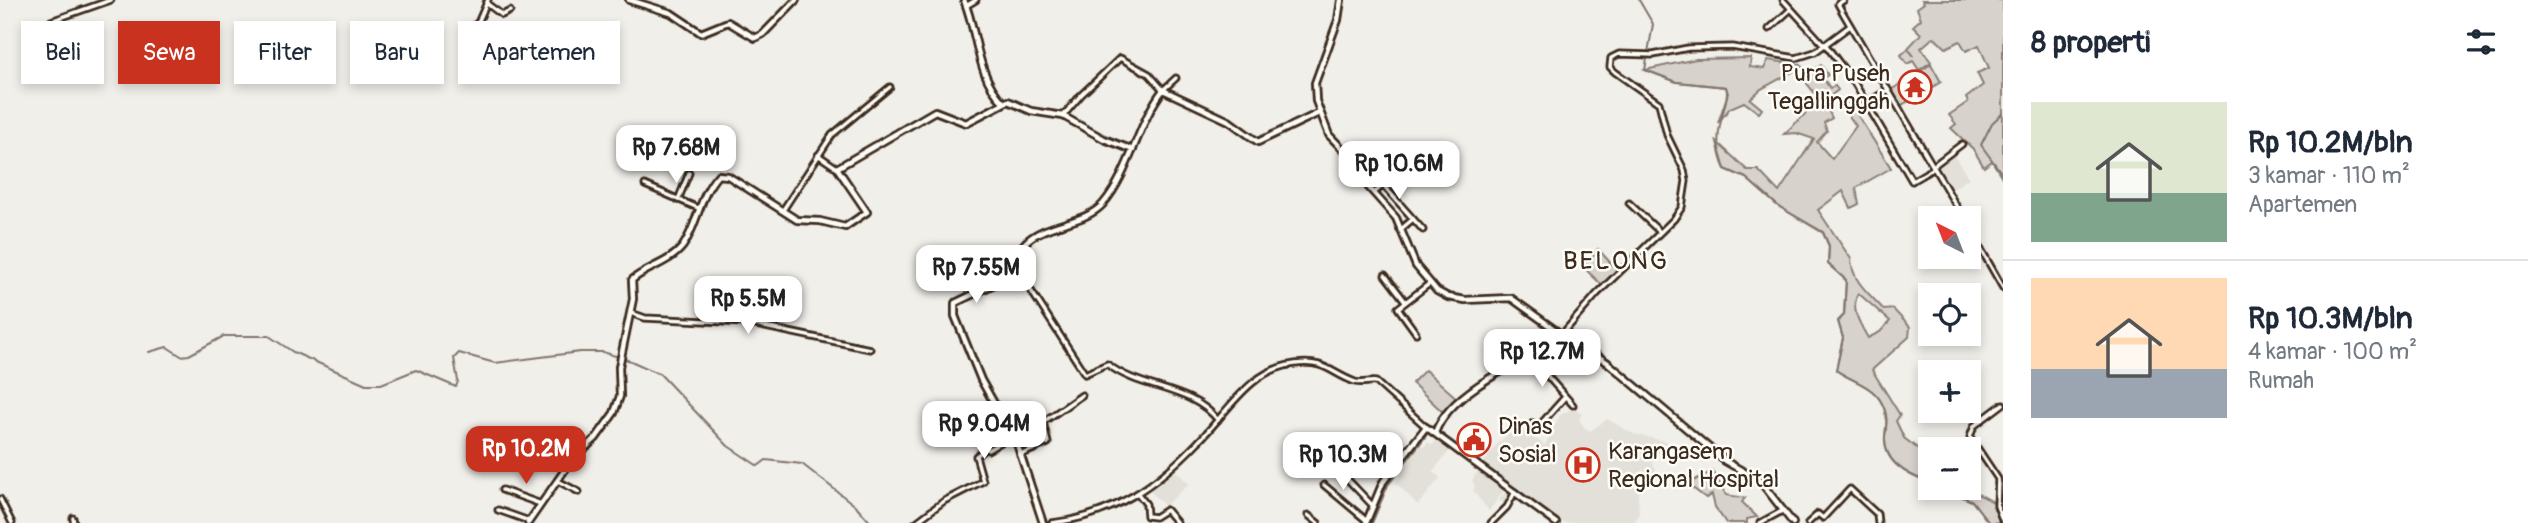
<!DOCTYPE html>
<html lang="id">
<meta charset="utf-8">
<style>
body{margin:0;font-family:Pangolin,sans-serif;background:#f6f6f7;color:#1f2937;height:100vh;display:flex;flex-direction:column;font-size:26px;white-space:nowrap}
*{box-sizing:border-box;margin:0}
p{font-size:23px;color:#747a83}
.icon{flex:none;width:38px;height:38px;fill:none;stroke:currentColor;stroke-width:2;stroke-linecap:round;stroke-linejoin:round}
.map{position:relative;flex:1;overflow:hidden}
.details{display:flex;flex-direction:column;background:#fff;width:525px}
.details>*{flex:none}
.guide{position:absolute;left:21px;top:21px;width:665px;height:63px;display:flex;gap:14px}
.needle{width:46px;rotate:318deg}
.tools{position:absolute;left:1918px;top:206px;display:grid;gap:14px}
.tools a{display:grid;place-items:center;width:63px;height:63px;border-radius:0px;background:#fff;box-shadow:0 4px 10px #0003;font-size:35px}
.price{position:absolute;translate:-50% -60px;padding:0 16px;border-radius:14px;background:#fff;color:#222;font-size:23px;line-height:46px;filter:drop-shadow(0 2px 4px #0008)}
.price::after{content:'';position:absolute;left:50%;top:42px;width:21px;height:16px;margin-left:-10px;background:inherit;clip-path:polygon(0 0,100% 0,50% 100%)}
.price.current{background:#c8321e;color:#fff}
ul{padding:0;list-style:none}
li{display:flex;align-items:center;gap:21px;height:175px;padding:0 28px}
li+li{border-top:2px solid #e0e1e3}
li span{display:grid;place-items:center;flex:none;width:196px;height:140px;border-radius:0px;color:#555}
li>.icon{margin-inline-start:auto}
span .icon{width:84px;height:84px;fill:#fffc;stroke-width:1}
li b{font-size:30px}
h2{display:flex;justify-content:space-between;align-items:center;height:84px;padding:0 28px;font-size:30px}
.chip{padding:0 24px;border-radius:0px;background:#fff;box-shadow:0 4px 10px #0003;font-size:24px;line-height:63px}
.chip.current{background:#c8321e;color:#fff}
main{display:flex;flex:1;min-height:0}
.map>svg:first-child{display:block}
.built{fill:#e3e0da}
.green{fill:#d7d2cc;stroke:#897e75;stroke-width:2;fill-rule:evenodd}
.lines{fill:none;stroke-linecap:round;stroke-linejoin:round}
.stream{stroke:#80746b;stroke-width:2}
.minor-casing{stroke:#3b2a1e;stroke-width:9}
.tertiary-casing{stroke:#3b2a1e;stroke-width:10}
.minor{stroke:#fdfcf7;stroke-width:3.5}
.tertiary{stroke:#fdfcf7;stroke-width:4.5}
.labels{text-anchor:middle;stroke-width:5;stroke-linejoin:round;paint-order:stroke}
.poi-label{font-size:24px;fill:#3b2a1e;stroke:#fdfcf7;text-anchor:start}
.neighbourhood-label{font-size:26px;letter-spacing:2px;fill:#3b2a1e;stroke:#fdfcf7}
</style>
<main>
<div class="map">
<svg width="2003" height="523" viewBox="0 0 2003 523">
<rect width="100%" height="100%" fill="#f1efea"/>
<filter id="ink" filterUnits="userSpaceOnUse"><feTurbulence type="fractalNoise" baseFrequency=".0143" numOctaves="2"/><feDisplacementMap in="SourceGraphic" scale="14" xChannelSelector="R" yChannelSelector="G"/><feConvolveMatrix kernelMatrix="1 2 1 2 8 2 1 2 1" color-interpolation-filters="sRGB"/></filter>
<g filter="url(#ink)">
<g class="built">
<polygon points="1953,154 1969,178 1950,191 1935,167"/>
<polygon points="1575,407 1582,415 1579,418 1584,427 1590,431 1607,419 1634,434 1669,442 1652,462 1656,470 1638,494 1639,515 1635,520 1638,523 1563,523 1521,491 1508,507 1499,500 1511,485 1482,465 1497,444 1517,426 1545,445 1560,415"/>
<polygon points="1438,439 1451,449 1433,471 1440,478 1418,505 1396,483 1419,443 1424,447 1428,442 1432,445"/>
<polygon points="1174,469 1189,484 1165,506 1150,491"/>
<polygon points="1479,470 1505,489 1489,511 1473,491 1475,486 1472,480"/>
</g>
<g class="green">
<polygon points="1922,0 2003,0 2003,179 1992,161 1984,167 1973,149 1951,128 1956,124 1949,115 1968,102 1966,98 1983,85 1977,73 1989,68 1979,45 1966,51 1960,41 1946,48 1934,37 1921,48 1931,62 1919,70 1913,61 1907,64 1901,55 1908,49 1914,56 1908,48 1921,34 1913,26 1921,19 1917,8 1924,3"/>
<path d="M1751,58L1750,67L1764,69L1768,60L1801,65L1806,75L1821,65L1828,75L1823,78L1830,88L1835,86L1838,90L1824,101L1832,118L1824,123L1827,131L1817,142L1832,159L1856,126L1842,106L1849,102L1852,107L1863,100L1866,104L1855,111L1891,168L1856,188L1859,204L1851,208L1843,191L1818,210L1851,259C1852,282 1870,294 1884,310L1893,309L1910,327L1909,337L1872,370L1900,415L1896,421L1904,438L1930,458V483C1909,476 1883,463 1885,436C1887,422 1888,413 1880,400C1871,385 1849,380 1836,370L1843,338L1838,321L1844,315L1846,280L1828,264L1829,246L1823,233L1778,206L1746,178L1725,169L1717,142L1747,170H1758L1779,192L1814,139L1796,133L1784,134L1820,100L1796,70L1761,89L1750,99L1762,109L1759,113L1744,102L1730,108L1718,123L1728,93L1726,87L1677,82L1645,70L1696,59ZM1858,293L1890,321L1880,332L1868,338C1860,324 1850,309 1858,293Z"/>
<polygon points="1931,64 1941,82 1900,106 1891,90"/>
<polygon points="1598,249 1617,270 1602,285 1583,267"/>
<polygon points="1425,370 1459,400 1446,415 1412,383"/>
<polygon points="1713,471 1726,495 1745,498 1742,502 1757,517 1747,519 1747,523 1726,523 1715,507 1712,495 1706,498 1687,484"/>
<path d="M1943,488C1966,488 1979,493 1998,505L2003,522L1989,523L1972,501Z"/>
</g>
<g class="lines">
<g class="stream">
<path d="M1639,0L1653,24L1645,70L1677,82L1726,87C1732,103 1707,132 1725,169L1746,178L1778,206L1823,232L1829,246L1828,264L1846,280L1844,315L1838,321L1843,338L1836,370C1849,380 1871,385 1880,400C1888,413 1887,422 1885,436C1883,464 1909,475 1930,483"/>
<polyline points="2003,113 1992,123 1981,145 2003,175"/>
<polyline points="149,352 167,347 181,356 189,355 224,336 269,336 293,352 366,384 381,384 416,370 456,387 458,381 454,358 459,353 495,363 580,352 603,352 631,361 660,374 728,446 758,466 766,460 802,464 857,507 871,523"/>
<polyline points="1943,488 1972,501 1989,523"/>
<polyline points="1372,523 1388,485 1429,432"/>
</g>
<defs>
<g id="minor">
<polyline points="1783,0 1824,45"/>
<polyline points="1844,0 1838,4 1843,13 1964,219"/>
<polyline points="486,3 502,15 510,11"/>
<polyline points="966,6 976,0"/>
<polyline points="51,21 111,0"/>
<polyline points="476,24 505,49"/>
<polyline points="1769,29 1791,9"/>
<polyline points="469,43 488,0"/>
<polyline points="1825,44 1855,84 1912,181 1934,168"/>
<polyline points="1866,103 1888,90"/>
<polyline points="1063,116 1081,95 1120,58 1149,74 1163,90 1176,78"/>
<polyline points="818,155 837,168"/>
<polyline points="1933,166 1962,144"/>
<polyline points="645,185 698,208"/>
<polyline points="1383,185 1423,230"/>
<polyline points="1374,193 1386,183"/>
<polyline points="678,200 689,173"/>
<polyline points="1629,203 1660,232"/>
<polyline points="783,210 832,135 890,87"/>
<polyline points="1969,228 2003,288"/>
<polyline points="1400,230 1413,219"/>
<path d="M1017,269L1085,374L1107,364C1142,391 1189,385 1218,420"/>
<polyline points="1385,275 1405,301"/>
<polyline points="631,313 645,318 746,323 870,349"/>
<polyline points="1564,332 1597,294 1674,219 1682,207 1686,181 1684,170 1667,135 1659,103 1615,72 1610,67 1611,58 1619,54 1653,55 1688,48 1732,47 1796,58 1815,52 1850,26"/>
<polyline points="1416,333 1398,308 1429,284"/>
<polyline points="1540,353 1549,378 1573,405"/>
<polyline points="2003,404 1974,426 1970,437 1998,479 1997,506 2003,522"/>
<polyline points="972,423 988,450 1013,435"/>
<polyline points="1533,423 1544,431"/>
<polyline points="1539,426 1565,397"/>
<polyline points="1020,455 1048,443 1043,422 1082,395"/>
<polyline points="1330,461 1373,506"/>
<polyline points="558,481 579,492"/>
<polyline points="1324,485 1367,521"/>
<polyline points="502,490 541,504"/>
<polyline points="1139,495 1146,504 1147,516 1155,517 1166,510 1177,523"/>
<polyline points="0,499 12,523"/>
<polyline points="498,510 529,521"/>
<polyline points="1308,515 1318,523"/>
<polyline points="73,518 74,523"/>
<polyline points="915,523 944,501 983,481 976,456 986,448"/>
<path d="M1052,523C1113,516 1157,485 1198,442C1228,412 1250,369 1295,364C1326,360 1330,373 1355,382C1362,384 1369,381 1376,382L1426,427"/>
<polyline points="1491,523 1507,507 1515,492"/>
<polyline points="1760,523 1782,511"/>
<polyline points="1808,523 1818,514 1823,518 1850,489 1877,514 1878,523"/>
</g>
<g id="tertiary">
<polyline points="629,0 671,13 701,33 728,22 755,38 763,34 796,0"/>
<path d="M964,0C978,34 976,75 1003,102"/>
<polyline points="1341,0 1338,20 1315,83 1316,101 1329,135 1357,164 1364,182 1396,218 1416,266 1437,291 1448,297 1465,300 1511,298 1561,334 1562,339"/>
<polyline points="1568,336 1608,363 1725,461 1760,481 1793,523"/>
<path d="M1435,433C1450,390 1526,359 1563,339"/>
<path d="M528,523L571,461L596,438L614,413L620,396L619,367L633,299L632,280C647,267 670,263 683,246C698,224 699,196 718,175L728,176L797,220L820,221L845,227L867,212L837,168L935,111L966,123L1008,101L1031,111L1063,116L1104,139L1133,150"/>
<path d="M1043,523L1017,444L981,380L955,316V303L1013,275C1020,265 1015,252 1026,242C1046,222 1084,225 1103,204C1131,171 1137,124 1163,90L1229,121L1258,142L1319,113"/>
<polyline points="1366,523 1383,482 1426,427 1556,523"/>
</g>
</defs>
<use href="#minor" class="minor-casing"/>
<use href="#tertiary" class="tertiary-casing"/>
<use href="#minor" class="minor"/>
<use href="#tertiary" class="tertiary"/>
</g>
</g>
<defs>
<symbol id="temple-ring" viewBox="-11 -11 22 22"><circle r="9.5" fill="#fdfcf7" stroke="#c8321e" stroke-width="1.5"/><path d="M0-6L5-2H3V0L6.5 2.5H4V6H1.5V3h-3V6H-4V2.5H-6.5L-3 0V-2H-5Z" fill="#c8321e"/></symbol>
<symbol id="civic-ring" viewBox="-11 -11 22 22"><circle r="9.5" fill="#fdfcf7" stroke="#c8321e" stroke-width="1.5"/><path d="M-.6-6.5H3V-4.5H.6V-3L4-1V1h2V6H-6V1h2V-1L-.6-3ZM-1.2 2.5V6h2.4V2.5Z" fill="#c8321e"/></symbol>
<symbol id="hospital-ring" viewBox="-11 -11 22 22"><circle r="9.5" fill="#fdfcf7" stroke="#c8321e" stroke-width="1.5"/><path d="M-5-5h3v3.5h4V-5h3V5h-3V1.5h-4V5h-3Z" fill="#c8321e"/></symbol>
</defs>
<g fill-rule="evenodd">
<use href="#temple-ring" x="1896" y="68" width="38" height="38"/>
<use href="#civic-ring" x="1455" y="421" width="38" height="38"/>
<use href="#hospital-ring" x="1564" y="446" width="38" height="38"/>
</g>
<g class="labels">
<g class="poi-label">
<text x="1890" y="81" text-anchor="end">Pura Puseh<tspan x="1890" dy="28">Tegallinggah</tspan></text>
<text x="1498" y="434">Dinas<tspan x="1498" dy="28">Sosial</tspan></text>
<text x="1608" y="459">Karangasem<tspan x="1608" dy="28">Regional Hospital</tspan></text>
</g>
<g class="neighbourhood-label">
<text x="1616" y="269">BELONG</text>
</g>
</g>
</svg>
<div class="tools">
<a><svg class="needle" viewBox="-14 -14 28 28"><path d="M0-13l5 13h-10z" fill="#e53935"/><path d="M0 13l5-13h-10z" fill="#747a83"/></svg></a>
<a><svg class="icon" aria-label="locate" viewBox="0 0 24 24"><circle cx="12" cy="12" r="6"/><path d="M12 2v4M12 18v4M2 12h4M18 12h4"/></svg></a>
<a>+</a>
<a>−</a>
</div>
<b class="price" style="left:676px;top:185px">Rp 7.68M</b>
<b class="price" style="left:1399px;top:201px">Rp 10.6M</b>
<b class="price" style="left:976px;top:305px">Rp 7.55M</b>
<b class="price" style="left:748px;top:336px">Rp 5.5M</b>
<b class="price" style="left:1542px;top:389px">Rp 12.7M</b>
<b class="price" style="left:984px;top:461px">Rp 9.04M</b>
<b class="price current" style="left:526px;top:486px">Rp 10.2M</b>
<b class="price" style="left:1343px;top:492px">Rp 10.3M</b>
<div class="guide">
<a class="chip">Beli</a>
<a class="chip current">Sewa</a>
<a class="chip">Filter</a>
<a class="chip">Baru</a>
<a class="chip">Apartemen</a>
</div>
</div>
<section class="details">
<h2>8 properti<svg class="icon" aria-label="filters" viewBox="0 0 24 24"><path d="M4 7h16M4 17h16"/><circle cx="9" cy="7" r="2"/><circle cx="15" cy="17" r="2"/></svg></h2>
<ul>
<li><span style="background:linear-gradient(#dfe7d0 65%,#7fa58c 0)"><svg class="icon" aria-label="home" viewBox="0 0 24 24"><path d="M3 11l9-7 9 7M6 9v11h12V9"/></svg></span><div><b>Rp 10.2M/bln</b><p>3 kamar · 110 m²</p><p>Apartemen</p></div></li>
<li><span style="background:linear-gradient(#ffd9b3 65%,#9aa5b1 0)"><svg class="icon" aria-label="home" viewBox="0 0 24 24"><path d="M3 11l9-7 9 7M6 9v11h12V9"/></svg></span><div><b>Rp 10.3M/bln</b><p>4 kamar · 100 m²</p><p>Rumah</p></div></li>
</ul>
</section>
</main>
